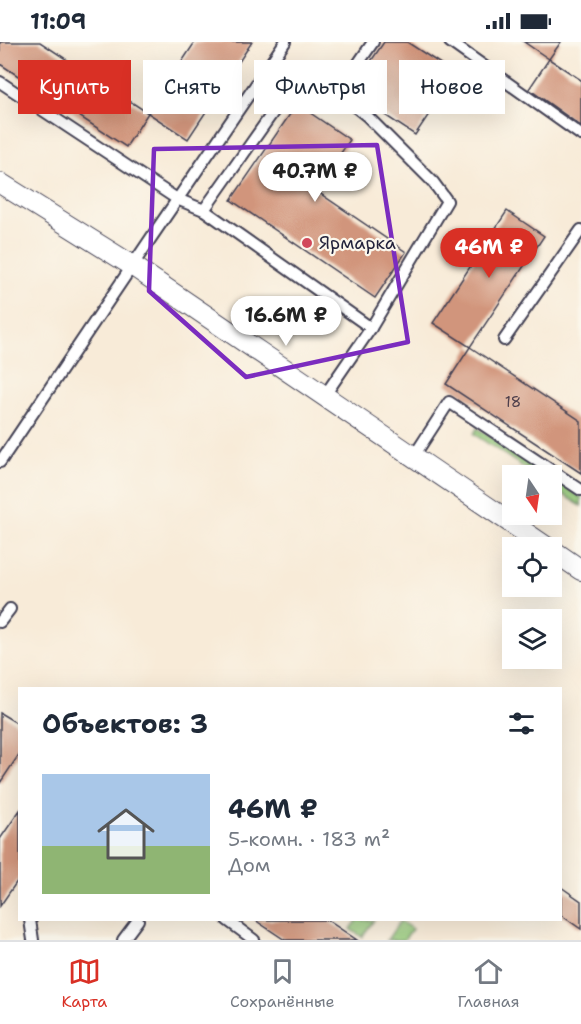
<!DOCTYPE html>
<html lang="ru">
<meta charset="utf-8">
<style>
body{margin:0;font-family:"Shantell Sans",sans-serif;background:#f6f6f7;color:#1f2937;height:100vh;display:flex;flex-direction:column;font-size:22px;white-space:nowrap}
*{box-sizing:border-box;margin:0}
p{font-size:20px;color:#747a83}
.icon{flex:none;width:33px;height:33px;fill:none;stroke:currentColor;stroke-width:2;stroke-linecap:round;stroke-linejoin:round}
.map{position:relative;flex:1;overflow:hidden}
.sheet{position:absolute;left:18px;top:645px;width:544px;height:234px;display:flex;flex-direction:column;background:#fff;border-radius:0px;box-shadow:0 6px 24px #0002}
.sheet>*{flex:none}
.hud{position:absolute;left:18px;top:18px;width:546px;height:54px;display:flex;gap:12px}
.needle{width:39px;rotate:167deg}
.tools{position:absolute;left:502px;top:423px;display:grid;gap:12px}
.tools a{display:grid;place-items:center;width:60px;height:60px;border-radius:0px;background:#fff;box-shadow:0 6px 24px #0002;font-size:30px}
.price{position:absolute;translate:-50% -51px;padding:0 14px;border-radius:21px;background:#fff;color:#222;font-size:20px;line-height:39px;filter:drop-shadow(0 2px 3px #0008)}
.price::after{content:'';position:absolute;left:50%;top:36px;width:18px;height:14px;margin-left:-9px;background:inherit;clip-path:polygon(0 0,100% 0,50% 100%)}
.price.on{background:#d93025;color:#fff}
ul{padding:0;list-style:none}
li{display:flex;align-items:center;gap:18px;height:150px;padding:0 24px}
li span{display:grid;place-items:center;flex:none;width:168px;height:120px;border-radius:0px;color:#555}
li>.icon{margin-inline-start:auto}
span .icon{width:72px;height:72px;fill:#fffc;stroke-width:1}
li b{font-size:26px}
h2{display:flex;justify-content:space-between;align-items:center;height:72px;padding:0 24px;font-size:26px}
.chip{padding:0 21px;border-radius:0px;background:#fff;box-shadow:0 6px 24px #0002;font-size:21px;line-height:54px}
.chip.on{background:#d93025;color:#fff}
.status{display:flex;justify-content:space-between;align-items:center;height:42px;padding:0 30px;background:#fff;direction:ltr}
.status svg{height:16px;fill:currentColor}
.tab-bar{display:flex;justify-content:space-around;align-items:center;height:84px;border-top:2px solid #e0e1e3;background:#fff;font-size:16px;color:#747a83}
.tab-bar a{display:grid;justify-items:center;gap:3px}
.tab-bar .on{color:#d93025}
.map>svg:first-child{display:block}
.green{fill:#96ca7b;stroke:#5c765b;stroke-width:1.5}
.building{fill:#d1957c}
.lines{fill:none;stroke-linecap:round;stroke-linejoin:round}
.lane-casing{stroke:#424053;stroke-width:14}
.street-casing{stroke:#424053;stroke-width:22}
.lane{stroke:#fff;stroke-width:10}
.street{stroke:#fff;stroke-width:20}
.marked{fill:none;stroke:#7b2cbf;stroke-width:4.5;stroke-linejoin:round}
.poi-dot{fill:#d1495b;stroke:#fbf7ec;stroke-width:2}
.labels{text-anchor:middle;stroke-width:4.5;stroke-linejoin:round;paint-order:stroke}
.number-label{font-size:15px;fill:#4e3f4b}
.poi-label{font-size:18px;fill:#22223b;stroke:#fbf7ec;text-anchor:start}
</style>
<div class="status"><b>11:09</b><svg viewBox="0 0 49 12"><path d="M0 12V9h3v3zM5 12V6h3v6zM10 12V3h3v9zM15 12V0h3v12zM26 1h20v11H26zM47 4h2v5h-2z"/></svg></div>
<div class="map">
<svg width="581" height="898" viewBox="0 0 581 898">
<rect width="100%" height="100%" fill="#fbf7ec"/>
<filter id="ink" filterUnits="userSpaceOnUse"><feTurbulence type="fractalNoise" baseFrequency=".0167" numOctaves="2"/><feDisplacementMap in="SourceGraphic" scale="12" xChannelSelector="R" yChannelSelector="G"/><feConvolveMatrix kernelMatrix="1 2 1 2 8 2 1 2 1" color-interpolation-filters="sRGB"/></filter>
<filter id="wash" filterUnits="userSpaceOnUse"><feTurbulence type="fractalNoise" baseFrequency=".008" numOctaves="4" result="noise"/><feDisplacementMap in="SourceGraphic" scale="24" xChannelSelector="R" yChannelSelector="G"/><feGaussianBlur stdDeviation="1.35" result="paint"/><feColorMatrix in="noise" values="0 0 0 0 0 0 0 0 0 0 0 0 0 0 0 0 0 1.4 0 .05"/><feComposite in="paint" operator="in"/></filter>
<g filter="url(#wash)">
<rect width="100%" height="100%" fill="#f8ebd8"/>
<g class="green">
<polygon points="477,386 548,433 535,433 474,392"/>
<polygon points="552,436 581,455 581,464 552,445"/>
<polygon points="357,878 374,878 362,895 350,887"/>
<polygon points="400,879 412,887 404,898 387,898"/>
</g>
<g id="blocks">
<g class="building">
<polygon points="0,0 40,0 148,71 126,105 0,22"/>
<polygon points="195,0 252,0 188,97 148,71"/>
<polygon points="384,0 407,0 456,32 415,93 350,50"/>
<polygon points="524,0 561,0 549,17"/>
<polygon points="549,17 581,38 581,84 529,47"/>
<polygon points="297,62 350,98 315,148 406,210 375,256 231,158"/>
<polygon points="507,169 544,194 470,305 433,281"/>
<polygon points="470,305 581,379 581,431 446,342"/>
<polygon points="0,671 20,683 20,711 0,741"/>
<polygon points="20,768 20,835 0,864 0,797"/>
<polygon points="561,845 581,859 581,887 561,873"/>
<polygon points="255,878 327,878 357,898 285,898"/>
</g>
</g>
</g>
<g filter="url(#ink)">
<use href="#blocks" fill-opacity="0" stroke="#424053" stroke-width="1.5"/>
<g class="lines">
<defs>
<g id="lane">
<polyline points="450,0 581,93"/>
<polyline points="267,27 300,32 338,51 367,74 433,140 447,159 371,286 325,353"/>
<polyline points="0,40 177,157 204,168 371,286"/>
<polyline points="338,51 373,0"/>
<polyline points="204,168 300,32"/>
<polyline points="504,298 581,188"/>
<polyline points="414,414 449,360 581,448"/>
<polyline points="0,420 153,193 285,0"/>
<polyline points="0,580 10,567"/>
<polyline points="30,878 33,898"/>
<polyline points="227,878 254,898"/>
<polyline points="123,898 138,878"/>
</g>
<g id="street">
<polyline points="0,141 133,224 548,506"/>
<polyline points="552,508 581,528"/>
</g>
</defs>
<use href="#lane" class="lane-casing"/>
<use href="#street" class="street-casing"/>
<use href="#lane" class="lane"/>
<use href="#street" class="street"/>
</g>
</g>
<path class="marked" d="M377,103L408,300L246,335L149,249L154,107Z"/>
<circle class="poi-dot" cx="307" cy="201" r="6"/>
<g class="labels">
<g class="number-label">
<text x="513" y="365">18</text>
</g>
<g class="poi-label">
<text x="319" y="207">Ярмарка</text>
</g>
</g>
</svg>
<div class="tools">
<a><svg class="needle" viewBox="-14 -14 28 28"><path d="M0-13l5 13h-10z" fill="#e53935"/><path d="M0 13l5-13h-10z" fill="#747a83"/></svg></a>
<a><svg class="icon" aria-label="locate" viewBox="0 0 24 24"><circle cx="12" cy="12" r="6"/><path d="M12 2v4M12 18v4M2 12h4M18 12h4"/></svg></a>
<a><svg class="icon" aria-label="layers" viewBox="0 0 24 24"><path d="M12 4l9 5-9 5-9-5zM3 14l9 5 9-5"/></svg></a>
</div>
<b class="price" style="left:315px;top:161px">40.7M ₽</b>
<b class="price on" style="left:489px;top:237px">46M ₽</b>
<b class="price" style="left:286px;top:305px">16.6M ₽</b>
<div class="hud">
<a class="chip on">Купить</a>
<a class="chip">Снять</a>
<a class="chip">Фильтры</a>
<a class="chip">Новое</a>
</div>
<section class="sheet">
<h2>Объектов: 3<svg class="icon" aria-label="filters" viewBox="0 0 24 24"><path d="M4 7h16M4 17h16"/><circle cx="9" cy="7" r="2"/><circle cx="15" cy="17" r="2"/></svg></h2>
<ul>
<li><span style="background:linear-gradient(#a9c7e8 60%,#8fb573 0)"><svg class="icon" aria-label="home" viewBox="0 0 24 24"><path d="M3 11l9-7 9 7M6 9v11h12V9"/></svg></span><div><b>46M ₽</b><p>5-комн. · 183 m²</p><p>Дом</p></div></li>
</ul>
</section>
</div>
<nav class="tab-bar">
<a class="on"><svg class="icon" aria-label="map" viewBox="0 0 24 24"><path d="M3 6l6-2 6 2 6-2v14l-6 2-6-2-6 2zM9 4v14M15 6v14"/></svg>Карта</a>
<a><svg class="icon" aria-label="saved" viewBox="0 0 24 24"><path d="M7 4h10v16l-5-4-5 4z"/></svg>Сохранённые</a>
<a><svg class="icon" aria-label="home" viewBox="0 0 24 24"><path d="M3 11l9-7 9 7M6 9v11h12V9"/></svg>Главная</a>
</nav>
